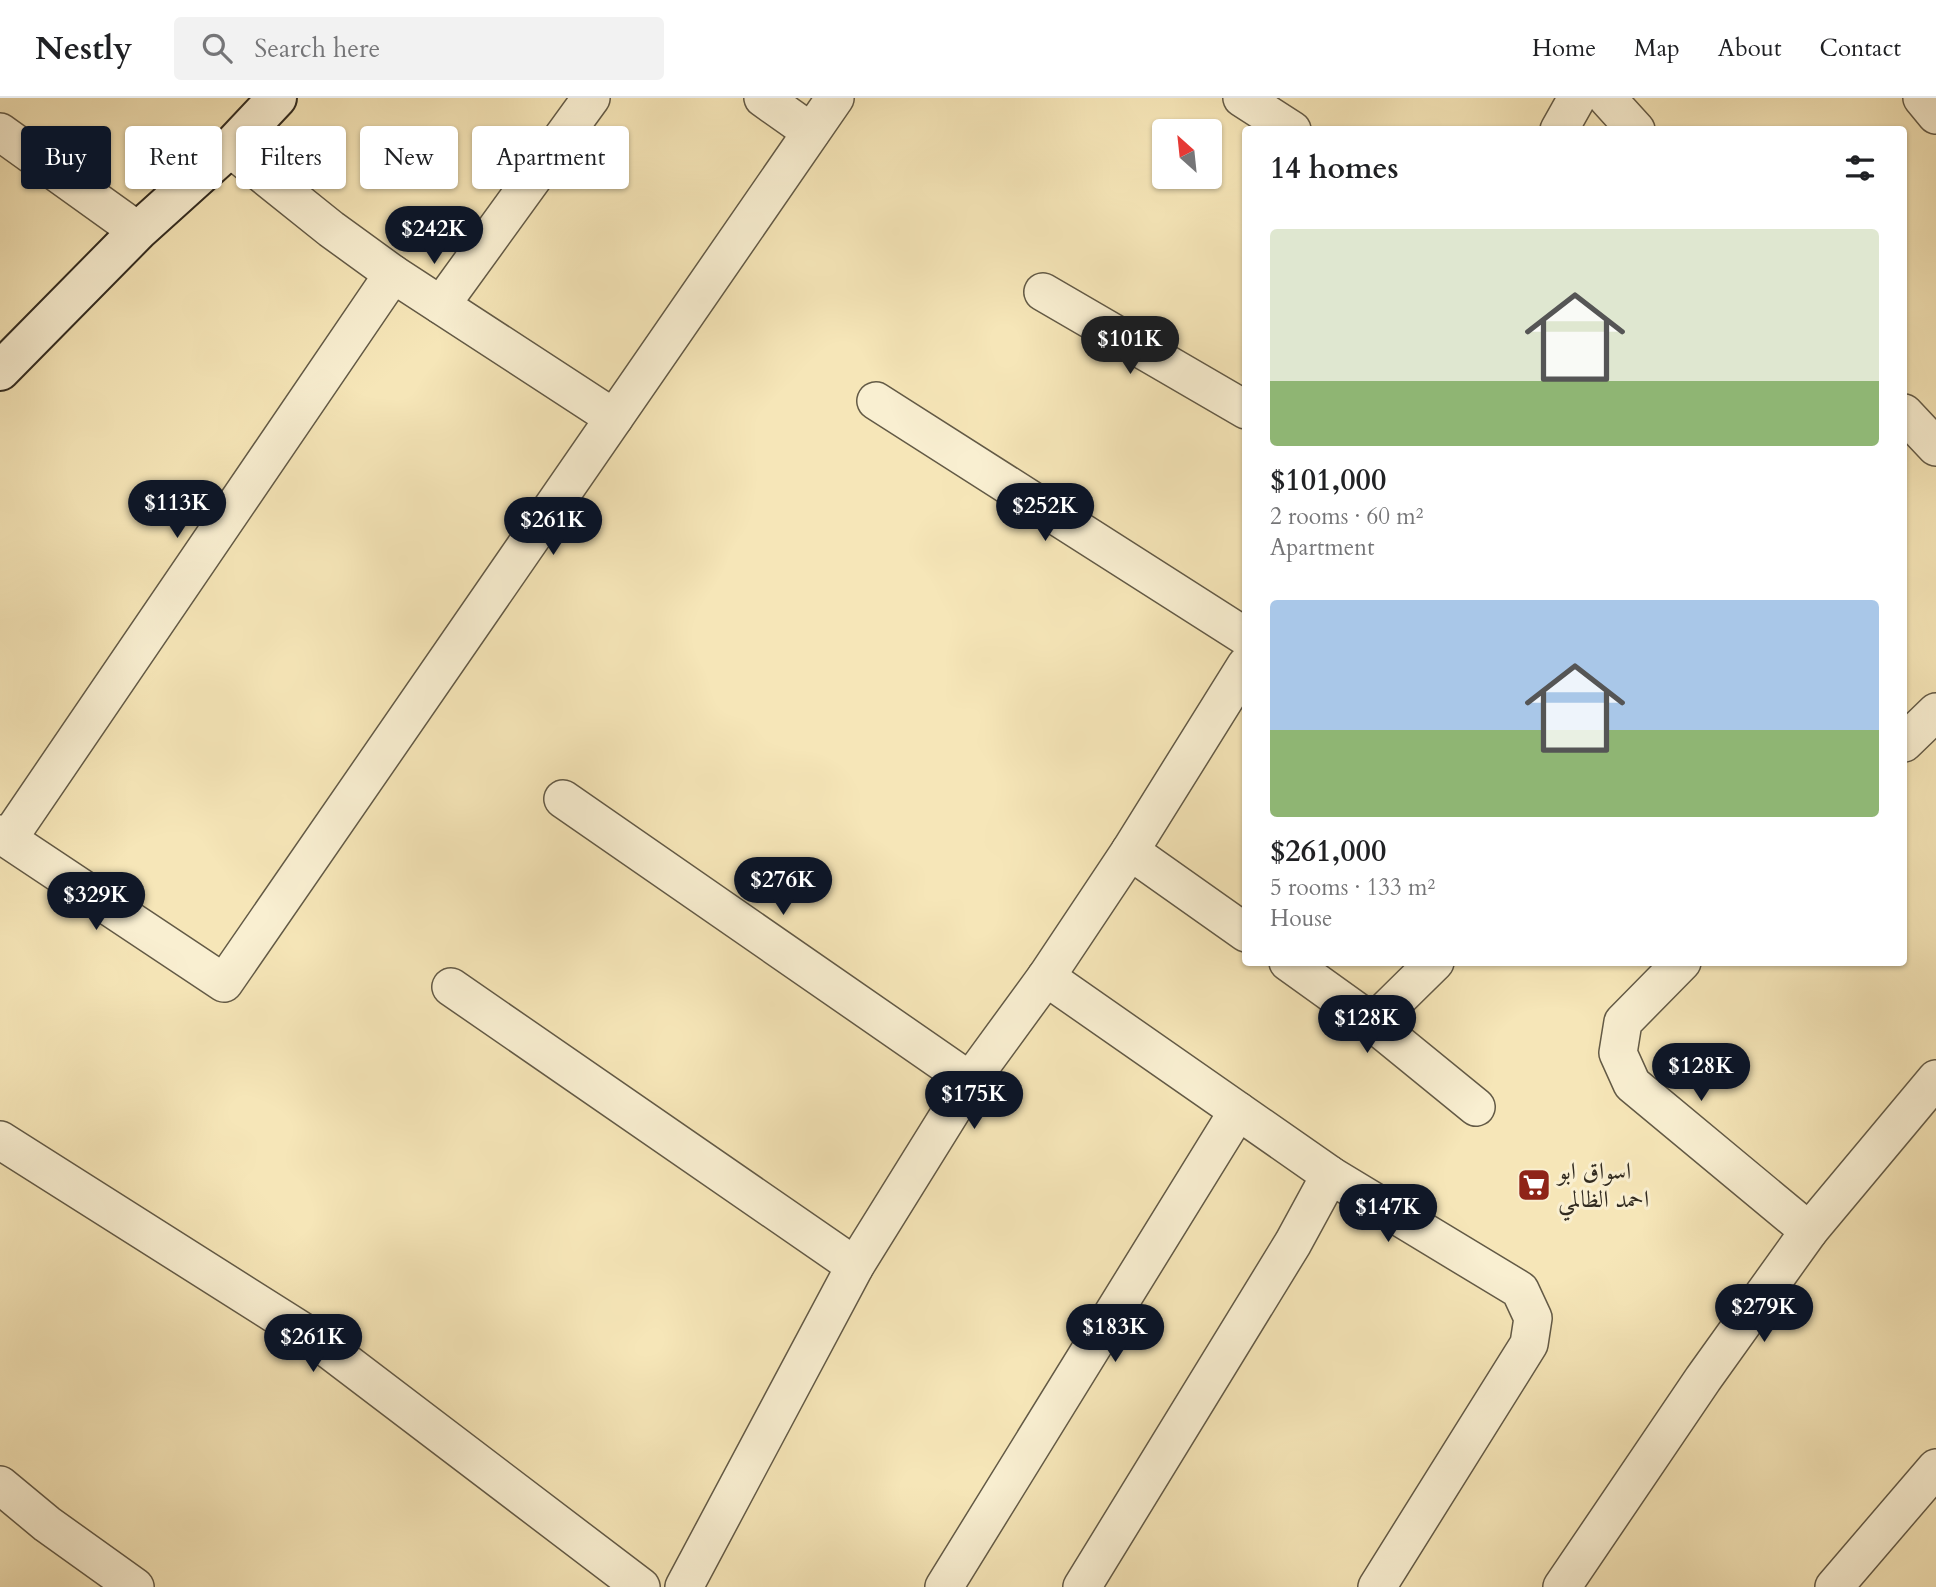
<!DOCTYPE html>
<meta charset="utf-8">
<style>
body{margin:0;font-family:Cardo,Amiri,serif;background:#f2f2f2;color:#202124;height:100vh;display:flex;flex-direction:column;font-size:26px;white-space:nowrap}
*{box-sizing:border-box;margin:0}
p{font-size:23px;color:#757577}
.icon{flex:none;width:38px;height:38px;fill:none;stroke:currentColor;stroke-width:2;stroke-linecap:round;stroke-linejoin:round}
.map{position:relative;flex:1;overflow:hidden}
.panel{position:absolute;left:1242px;top:28px;width:665px;height:840px;display:flex;flex-direction:column;background:#fff;border-radius:7px;box-shadow:0 2px 5px #0004}
.panel>*{flex:none}
.hud{position:absolute;left:21px;top:28px;width:665px;height:63px;display:flex;gap:14px}
.needle{width:46px;rotate:333deg}
.tools{position:absolute;left:1152px;top:21px;display:grid;gap:14px}
.tools a{display:grid;place-items:center;width:70px;height:70px;border-radius:7px;background:#fff;box-shadow:0 2px 5px #0004;font-size:35px}
.price{position:absolute;translate:-50% -60px;padding:0 16px;border-radius:24px;background:#111827;color:#fff;font-size:23px;line-height:46px;filter:drop-shadow(0 2px 4px #0008)}
.price::after{content:'';position:absolute;left:50%;top:42px;width:21px;height:16px;margin-left:-10px;background:inherit;clip-path:polygon(0 0,100% 0,50% 100%)}
.price.on{background:#222;color:#fff}
ul{padding:0;list-style:none}
li{display:grid;align-content:center;gap:14px;height:371px;padding:0 28px}
li span{display:grid;place-items:center;height:217px;border-radius:7px;color:#555}
li>.icon{margin-inline-start:auto}
span .icon{width:126px;height:126px;fill:#fffc;stroke-width:1}
li b{font-size:30px}
h2{display:flex;justify-content:space-between;align-items:center;height:84px;padding:0 28px;font-size:30px}
.pill{padding:0 24px;border-radius:7px;background:#fff;box-shadow:0 2px 5px #0004;font-size:24px;line-height:63px}
.pill.on{background:#111827;color:#fff}
header{display:flex;align-items:center;gap:42px;box-sizing:border-box;height:98px;padding:0 35px;background:#fff;border-bottom:2px solid #e0e0e0}
header strong{font-size:33px}
nav{display:flex;gap:38px;margin-inline-start:auto;font-size:24px}
.search{width:490px;height:63px;background:#f2f2f2;display:flex;align-items:center;gap:18px;box-sizing:border-box;padding:0 24px;border-radius:7px;color:#757577;font-size:26px}
.map>svg:first-child{display:block}
.lines{fill:none;stroke-linecap:round;stroke-linejoin:round}
.street-casing{stroke:#635a46;stroke-width:40}
.secondary-casing{stroke:#322b20;stroke-width:42}
.street{stroke:#f9efd1;stroke-width:37}
.secondary{stroke:#f9efd1;stroke-width:38}
.labels{text-anchor:middle;stroke-width:6;stroke-linejoin:round;paint-order:stroke}
.poi-label{font-size:24px;fill:#322b20;stroke:#f9efd1;text-anchor:start}
</style>
<header>
<strong>Nestly</strong>
<div class="search"><svg class="icon" aria-label="search" viewBox="0 0 24 24"><circle cx="10" cy="10" r="6"/><path d="M15 15l6 6"/></svg>Search here</div>
<nav><a>Home</a><a>Map</a><a>About</a><a>Contact</a></nav>
</header>
<div class="map">
<svg width="1936" height="1489" viewBox="0 0 1936 1489">
<rect width="100%" height="100%" fill="#f6e6b8"/>
<filter id="stains"><feTurbulence type="fractalNoise" baseFrequency=".00286" numOctaves="4"/><feColorMatrix values="0 0 0 0 .2 0 0 0 0 .09 0 0 0 0 .02 0 0 0 .5 -.17"/></filter>
<radialGradient id="worn" r=".72"><stop offset=".6" stop-color="#630" stop-opacity="0"/><stop offset="1" stop-color="#630" stop-opacity=".3"/></radialGradient>
<g class="lines">
<defs>
<g id="street">
<polyline points="763,0 811,34"/>
<polyline points="1242,0 1292,32"/>
<polyline points="1607,0 1636,32"/>
<polyline points="1922,0 1936,17"/>
<polyline points="1559,32 1577,0"/>
<polyline points="0,34 138,133"/>
<polyline points="230,50 331,131 393,176 614,320"/>
<polyline points="1043,194 1246,312"/>
<polyline points="441,207 591,0"/>
<polyline points="876,303 1246,539"/>
<polyline points="1904,315 1936,349"/>
<polyline points="1904,645 1936,614"/>
<polyline points="563,701 970,983"/>
<polyline points="0,736 224,885 835,0"/>
<polyline points="8,741 393,176"/>
<polyline points="1130,753 1246,835"/>
<polyline points="1288,864 1373,925 1476,1009"/>
<polyline points="1682,864 1623,924 1618,955 1632,986 1809,1133"/>
<polyline points="1046,879 1330,1077 1520,1192 1533,1220 1529,1246 1377,1489"/>
<polyline points="451,889 855,1168"/>
<polyline points="1373,925 1435,864"/>
<polyline points="0,1042 319,1244 641,1489"/>
<polyline points="0,1387 47,1426 135,1489"/>
<polyline points="684,1489 855,1168 970,983 1046,879 1130,753 1246,567"/>
<polyline points="944,1489 1238,1013"/>
<polyline points="1082,1489 1293,1145 1330,1077"/>
<polyline points="1562,1489 1703,1281 1809,1133 1936,981"/>
<polyline points="1834,1489 1936,1370"/>
</g>
<polyline id="secondary" points="0,273 138,133 230,50 277,0"/>
</defs>
<use href="#street" class="street-casing"/>
<use href="#secondary" class="secondary-casing"/>
<use href="#street" class="street"/>
<use href="#secondary" class="secondary"/>
</g>
<defs>
<symbol id="supermarket-square" viewBox="-11 -11 22 22"><rect x="-9" y="-9" width="18" height="18" rx="4" fill="#8f2418" stroke="#f9efd1"/><path d="M-6-5.5h2.5l.6 2H6L4.5 2H-2.5L-4.4-4H-6ZM-1.5 3.2a1.3 1.3 0 1 0 .1 0ZM3 3.2a1.3 1.3 0 1 0 .1 0Z" fill="#fff"/></symbol>
</defs>
<g fill-rule="evenodd">
<use href="#supermarket-square" x="1515" y="1068" width="38" height="38"/>
</g>
<g class="labels">
<g class="poi-label">
<text x="1558" y="1081">اسواق ابو<tspan x="1558" dy="28">احمد الظالمي</tspan></text>
</g>
</g>
<rect width="100%" height="100%" filter="url(#stains)"/>
<rect width="100%" height="100%" fill="url(#worn)"/>
</svg>
<div class="tools">
<a><svg class="needle" viewBox="-14 -14 28 28"><path d="M0-13l5 13h-10z" fill="#e53935"/><path d="M0 13l5-13h-10z" fill="#757577"/></svg></a>
</div>
<b class="price" style="left:434px;top:168px">$242K</b>
<b class="price on" style="left:1130px;top:278px">$101K</b>
<b class="price" style="left:177px;top:442px">$113K</b>
<b class="price" style="left:1045px;top:445px">$252K</b>
<b class="price" style="left:553px;top:459px">$261K</b>
<b class="price" style="left:783px;top:819px">$276K</b>
<b class="price" style="left:96px;top:834px">$329K</b>
<b class="price" style="left:1367px;top:957px">$128K</b>
<b class="price" style="left:1701px;top:1005px">$128K</b>
<b class="price" style="left:974px;top:1033px">$175K</b>
<b class="price" style="left:1388px;top:1146px">$147K</b>
<b class="price" style="left:1764px;top:1246px">$279K</b>
<b class="price" style="left:1115px;top:1266px">$183K</b>
<b class="price" style="left:313px;top:1276px">$261K</b>
<div class="hud">
<a class="pill on">Buy</a>
<a class="pill">Rent</a>
<a class="pill">Filters</a>
<a class="pill">New</a>
<a class="pill">Apartment</a>
</div>
<section class="panel">
<h2>14 homes<svg class="icon" aria-label="filters" viewBox="0 0 24 24"><path d="M4 7h16M4 17h16"/><circle cx="9" cy="7" r="2"/><circle cx="15" cy="17" r="2"/></svg></h2>
<ul>
<li><span style="background:linear-gradient(#dfe7d0 70%,#8fb573 0)"><svg class="icon" aria-label="home" viewBox="0 0 24 24"><path d="M3 11l9-7 9 7M6 9v11h12V9"/></svg></span><div><b>$101,000</b><p>2 rooms · 60 m²</p><p>Apartment</p></div></li>
<li><span style="background:linear-gradient(#a9c7e8 60%,#8fb573 0)"><svg class="icon" aria-label="home" viewBox="0 0 24 24"><path d="M3 11l9-7 9 7M6 9v11h12V9"/></svg></span><div><b>$261,000</b><p>5 rooms · 133 m²</p><p>House</p></div></li>
</ul>
</section>
</div>
